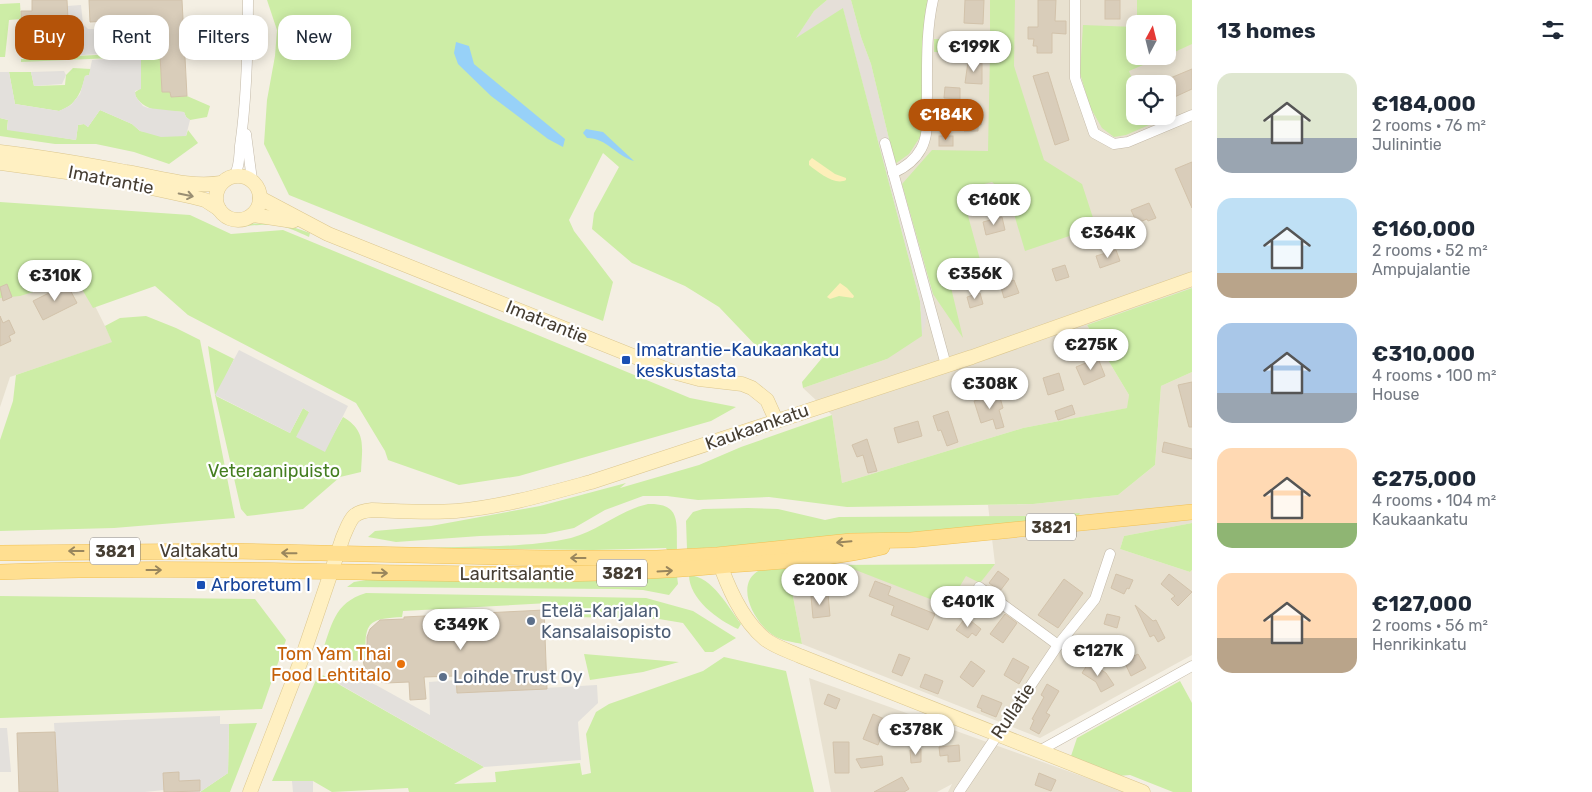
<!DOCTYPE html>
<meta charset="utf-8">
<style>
body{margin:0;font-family:Rubik,sans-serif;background:#f2f2f3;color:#1f2937;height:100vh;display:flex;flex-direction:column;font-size:19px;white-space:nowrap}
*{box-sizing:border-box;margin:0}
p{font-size:16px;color:#747a83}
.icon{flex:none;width:28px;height:28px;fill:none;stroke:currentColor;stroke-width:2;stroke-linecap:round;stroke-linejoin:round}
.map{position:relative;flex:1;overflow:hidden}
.details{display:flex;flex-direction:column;background:#fff;width:400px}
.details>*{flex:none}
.top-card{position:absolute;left:15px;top:15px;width:475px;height:45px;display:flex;gap:10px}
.needle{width:32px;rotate:7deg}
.controls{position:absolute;left:1126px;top:15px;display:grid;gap:10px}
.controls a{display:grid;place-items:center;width:50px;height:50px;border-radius:10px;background:#fff;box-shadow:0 2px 12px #0003;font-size:25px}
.price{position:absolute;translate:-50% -42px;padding:0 11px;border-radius:18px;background:#fff;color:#222;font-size:16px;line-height:32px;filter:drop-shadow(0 1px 2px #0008)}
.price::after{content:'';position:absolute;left:50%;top:30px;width:15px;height:11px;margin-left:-8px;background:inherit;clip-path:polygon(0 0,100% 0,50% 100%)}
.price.current{background:#b45309;color:#fff}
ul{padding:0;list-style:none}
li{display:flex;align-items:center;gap:15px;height:125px;padding:0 25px}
li span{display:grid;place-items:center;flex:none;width:140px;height:100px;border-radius:15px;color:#555}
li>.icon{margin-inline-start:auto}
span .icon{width:60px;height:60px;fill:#fffc;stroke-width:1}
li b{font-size:21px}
h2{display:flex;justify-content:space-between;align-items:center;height:60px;padding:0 25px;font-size:21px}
.chip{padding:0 18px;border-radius:15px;background:#fff;box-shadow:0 2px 12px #0003;font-size:18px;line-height:45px}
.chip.current{background:#b45309;color:#fff}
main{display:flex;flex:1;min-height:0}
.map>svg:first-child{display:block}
.residential{fill:#e8e1d0;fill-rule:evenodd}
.industrial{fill:#e5dfd8}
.green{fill:#cdeda6}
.sand{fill:#fdefb9}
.parking{fill:#e3e0dc}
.water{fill:#97d1f8}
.building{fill:#d9cdba;stroke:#d2c2aa}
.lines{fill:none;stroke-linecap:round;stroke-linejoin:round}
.street-casing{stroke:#c3b9a8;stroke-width:11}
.secondary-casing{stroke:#dcc78f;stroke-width:15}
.primary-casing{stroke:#f1c154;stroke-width:16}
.street{stroke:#fff;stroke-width:10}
.secondary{stroke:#fff0c2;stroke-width:14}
.primary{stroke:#ffdf91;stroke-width:15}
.oneway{stroke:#998e73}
.oneway2{stroke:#99865d}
.transit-dot{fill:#1a4fb4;stroke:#fff;stroke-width:2}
.service-dot{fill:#5c6f8a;stroke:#fff;stroke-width:2}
.food-dot{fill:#e8710a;stroke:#fff;stroke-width:2}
.labels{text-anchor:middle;stroke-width:4.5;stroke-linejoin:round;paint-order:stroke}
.shield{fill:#fff;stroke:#7e7870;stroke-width:1}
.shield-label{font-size:16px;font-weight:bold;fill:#463e33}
.street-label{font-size:18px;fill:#463e33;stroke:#fff}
.transit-label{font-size:18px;fill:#164399;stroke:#fff;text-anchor:start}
.park-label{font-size:18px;fill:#447e20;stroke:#fff}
.service-label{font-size:18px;fill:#4e5e75;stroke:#fff;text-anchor:start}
.food-label{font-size:18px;fill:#c56008;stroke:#fff;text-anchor:end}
</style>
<main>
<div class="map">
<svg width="1192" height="792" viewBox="0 0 1192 792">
<rect width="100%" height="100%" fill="#f4efe3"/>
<g class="residential">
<path d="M928,0H1192V288L1087,325L1129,395L1128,408L1023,428L842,483L832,415L803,388L887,359L933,294L895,164L922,45ZM1135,24H1168V56H1135ZM1135,84H1168V116H1135Z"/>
<polygon points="80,276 113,342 10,377 0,407 0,281"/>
<polygon points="1192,372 1192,523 1124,536 1120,549 1190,572 1192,570 1192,655 1040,738 802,644 791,586 851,579 853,569 966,575 995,564 988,505 1033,504 1118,495 1155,465 1161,386"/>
<polygon points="809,678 1126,792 948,792 952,784 937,792 831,792"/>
</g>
<polygon class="industrial" points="827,0 851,0 861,37 871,64 895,164 902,184 933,294 922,336 920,301 843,9 795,39 814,11"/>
<g class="green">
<polygon points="267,0 827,0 814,11 796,38 843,8 920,301 922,336 887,359 803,388 802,382 822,358 760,350 719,307 685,286 632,263 592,229 594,213 619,167 603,153 569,220 574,231 613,282 603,321 289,195 264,144 267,100 275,56 277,30"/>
<polygon points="851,0 928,0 922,45 922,134 909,154 895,164 871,64 861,37"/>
<polygon points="990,0 1015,0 1014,66 1044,160 1082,184 1096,227 1025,251 1009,197 992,182 961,190 982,267 949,279 963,338 933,294 902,184 932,150 988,151 990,53 934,52 934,39 990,40"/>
<polygon points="1137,0 1192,0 1192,44 1168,55 1168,24 1137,24"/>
<polygon points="20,3 21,19 9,20 5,57 0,57 0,4"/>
<polygon points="1083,25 1135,27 1135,56 1164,56 1129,71 1135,87 1135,116 1146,116 1149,125 1126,135 1114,137 1102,128 1090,107 1080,73"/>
<path d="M140,33L159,36L162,92H170L171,97L187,96L210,106L207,117L190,120L186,117L184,112C164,111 143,113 134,93L141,88Z"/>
<polygon points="114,54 112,58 21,62 21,59"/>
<path d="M73,68L91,69L89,75L85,76C82,92 75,106 59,111L15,104L9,72H31L34,86L65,85L66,75Z"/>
<polygon points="100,110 132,124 140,131 186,136 188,130 198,143 169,164 134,152 96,144 55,144 0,136 0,118 8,120 7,129 76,140 78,125 84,124 88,127"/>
<polygon points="0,202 190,215 231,234 283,230 690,398 736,407 711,421 519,476 459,485 388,460 385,451 356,403 188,315 155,286 93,308 76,279 20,296 0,298"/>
<path d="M206,207L232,223L284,224L310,233L309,237C298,232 286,226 275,225C237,222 239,239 206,207Z"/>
<polygon points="1192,288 1192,372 1161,386 1155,465 1118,495 1033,504 847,507 769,497 698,500 667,496 643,496 605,510 574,528 545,534 480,536 396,542 368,537 375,531 431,526 540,506 626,483 620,488 699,465 741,447 832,415 842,483 1023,428 1127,408 1129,395 1087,325"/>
<polygon points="146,316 176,328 200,340 235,518 114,528 0,531 0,440 13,401 16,375 112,342 105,326 120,318"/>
<path d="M208,346L234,359L216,396L290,433L303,408L309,412L324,451L343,417C367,431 362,447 361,472L340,477L303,509L247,516L241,509L215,395Z"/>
<path d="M648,504C682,503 676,523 677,550H667L666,548L593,550L429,548C473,546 528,548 571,538C598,531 620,510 648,504Z"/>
<polygon points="748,508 778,509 825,520 839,517 1034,516 1080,513 1078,517 831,540 687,549 686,521 693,512 703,509"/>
<polygon points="1192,523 1192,570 1190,572 1120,549 1124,536"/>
<path d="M841,561L832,565L995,564L980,583L966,576L948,606L853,569L851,579L791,586L802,644C794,642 783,641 776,637C756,626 732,584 760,570Z"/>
<path d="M689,575C713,577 728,607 741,624L738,629C718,620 689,599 689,575Z"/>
<polygon points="677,576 678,584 669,595 643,590 618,589 347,587 354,582 372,579 619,581"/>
<path d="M366,593L646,598L693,611L736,638L713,652H705L683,623L659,619L576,617L549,603L403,611L402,617C368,619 364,622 366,658H362L361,660L334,662L321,655C332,626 333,603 366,593Z"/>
<polygon points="0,596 255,599 286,640 262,709 0,718"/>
<polygon points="584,654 679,662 643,672 590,680"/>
<polygon points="724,657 786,671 814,792 409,792 408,788 332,792 313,781 272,781 319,673 484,767 454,784 496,782 495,772 580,763 582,775 591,773 586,734 596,712 609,704 703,671"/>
<polygon points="1180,681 1192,703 1192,792 1173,792 1130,775 1118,776 1071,756 1077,738"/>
<polygon points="257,723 230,792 200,792 228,773 229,724"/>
</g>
<g class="sand">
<path d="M812,158L835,174L846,178V180C835,186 818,172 809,165V161Z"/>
<polygon points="840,283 847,288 854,296 853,298 839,296 830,299 827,297"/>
</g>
<g class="parking">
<polygon points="81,5 83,24 88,29 99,29 99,21 140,19 141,51 69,56 67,6"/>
<polygon points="141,57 141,89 135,91 136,97 143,106 148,108 184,112 186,117 190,120 186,136 161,137 140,131 132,124 100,110 88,127 84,124 78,125 76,140 7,130 8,120 0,118 0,72 9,72 15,104 59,111 71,105 80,94 85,76 89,75 92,60"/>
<polygon points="64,71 66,75 62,84 34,86 31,72"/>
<polygon points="239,350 348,406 325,452 296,437 309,412 303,408 290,433 215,395"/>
<polygon points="346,671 376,685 430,715 429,682 456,680 457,693 597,685 598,703 578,722 581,760 484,767 339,684"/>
<polygon points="220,716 220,724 229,724 228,773 200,792 180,792 178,772 163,773 164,790 145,792 58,792 54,723"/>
<polygon points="0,728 7,728 11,772 0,772"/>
<polygon points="292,781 313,781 313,792 293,792"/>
</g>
<g class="water">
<polygon points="456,42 469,46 474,64 565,139 563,147 548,139 491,96 458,64 454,53"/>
<path d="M586,129L603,132L634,161C616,156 607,138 587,138L583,133Z"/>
</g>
<g class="building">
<polygon points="32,0 67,0 69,38 64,38 65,51 50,51 49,39 34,40 33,26 22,27 21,11 32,11"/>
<polygon points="89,0 182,0 187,96 171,97 170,92 162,92 158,18 90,22"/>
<polygon points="965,0 984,0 983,24 964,23"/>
<polygon points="1038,0 1056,0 1055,21 1066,21 1066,34 1052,33 1052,53 1037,53 1037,46 1033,46 1034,39 1028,39 1028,27 1038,27"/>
<rect x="1105" y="0" width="15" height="19"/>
<polygon points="968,62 982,63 982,84 965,83"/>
<polygon points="1192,69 1192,89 1168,100 1168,79"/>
<polygon points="1048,72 1069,140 1055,145 1033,76"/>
<polygon points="945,87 960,88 960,99 944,98"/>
<polygon points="964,110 978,110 978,117 982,117 981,125 978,125 978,131 964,131"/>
<rect x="939" y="136" width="14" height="10"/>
<polygon points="1192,162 1192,208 1175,169"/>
<polygon points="993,188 997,201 985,205 981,192"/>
<polygon points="1149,203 1156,218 1148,221 1147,219 1137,223 1131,210"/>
<polygon points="1002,217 1005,230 986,235 983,222"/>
<polygon points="1116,250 1120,261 1100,268 1096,256"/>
<polygon points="1065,265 1069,277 1056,281 1052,269"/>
<polygon points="1014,280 1019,293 1004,298 1000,284"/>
<polygon points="7,284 12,297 3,301 0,287"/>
<polygon points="67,284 77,303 43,320 33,301"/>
<polygon points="980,293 983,304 970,308 967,297"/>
<polygon points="0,316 3,323 9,320 15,333 9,336 11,341 0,346"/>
<polygon points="1098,358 1105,376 1084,385 1076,367"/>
<polygon points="1059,373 1064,390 1048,395 1043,378"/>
<polygon points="1192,382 1192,427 1189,427 1178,385"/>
<polygon points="999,394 1003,408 999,410 1004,427 996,429 993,419 981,423 974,401"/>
<polygon points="1072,405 1075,414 1058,420 1055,411"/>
<polygon points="948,411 958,442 947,446 941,430 938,431 933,416"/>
<polygon points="918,421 922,436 898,443 894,428"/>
<polygon points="867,439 877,471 868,473 863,455 857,457 852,445"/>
<polygon points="1164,442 1192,449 1192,459 1162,452"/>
<polygon points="998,571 1009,579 1000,591 989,583"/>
<polygon points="1116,574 1133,580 1129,589 1127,588 1124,594 1111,588"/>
<polygon points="1169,574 1192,592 1178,606 1171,599 1175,596 1161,584"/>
<polygon points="1064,579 1083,593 1058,628 1038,615"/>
<polygon points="875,581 891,587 888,595 935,614 928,630 891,615 894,606 869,596"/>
<polygon points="828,594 830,616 813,618 811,596"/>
<polygon points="1135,605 1153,621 1156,620 1165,638 1158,642 1154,635 1150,637"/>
<polygon points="544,610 547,689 457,693 456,676 424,677 426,699 410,700 409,682 386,683 375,680 368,673 364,665 363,659 367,659 367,637 370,629 380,620 404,619 404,617"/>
<polygon points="1005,614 1017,623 1003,643 990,634"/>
<polygon points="1107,614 1120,617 1117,628 1104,624"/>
<polygon points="966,617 981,629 976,636 972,633 968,638 956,630"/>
<polygon points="1084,641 1103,655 1097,664 1076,650"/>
<polygon points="899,654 910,658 902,676 892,672"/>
<polygon points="1138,654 1146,668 1131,676 1124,661"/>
<polygon points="1013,658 1029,667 1019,684 1004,675"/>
<polygon points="971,661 985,671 973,687 960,677"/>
<polygon points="1089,662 1106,673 1114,685 1101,692 1096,682 1082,673"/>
<polygon points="925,674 943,681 938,694 920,687"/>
<polygon points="1047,684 1059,691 1046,713 1050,715 1039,734 1030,729 1034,720 1032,719 1044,697 1041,695"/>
<polygon points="828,694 840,699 836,709 824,704"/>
<polygon points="982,695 1002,703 996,717 981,711 982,709 977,707"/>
<polygon points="873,714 891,722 892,718 905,723 900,735 884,729 878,745 863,739"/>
<polygon points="55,732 58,792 19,792 17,733"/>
<polygon points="833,742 849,742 849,773 835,773"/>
<polygon points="959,745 960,761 948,762 948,755 940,756 939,747"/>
<polygon points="921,749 921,762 911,763 910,750"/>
<polygon points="882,756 883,765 861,768 856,759"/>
<polygon points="179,772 179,781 200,780 200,791 164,792 163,773"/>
<polygon points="1039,773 1056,780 1051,791 1035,785"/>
<polygon points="902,777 909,789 904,792 874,792"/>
</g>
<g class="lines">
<defs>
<g id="street">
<polyline points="1075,0 1075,78 1094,133 1114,144 1128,142 1192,115"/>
<polyline points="246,134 252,180"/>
<polyline points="885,143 946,365"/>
<path d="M893,173C904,168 915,160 921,149C930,133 926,113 927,96C927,64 926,31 933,0"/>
<path d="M234,176C240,167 239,156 240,146C247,98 248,49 248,0"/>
<polyline points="979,587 1058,645"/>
<polyline points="1039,751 1192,666"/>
<polyline points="959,792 1058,645 1095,599 1110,554"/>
</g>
<g id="secondary">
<path d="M0,152C42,157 84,164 126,172C158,177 189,188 221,183"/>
<polyline points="0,163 96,176 193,197 205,200 219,209"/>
<circle cx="238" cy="198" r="22"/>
<polyline points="260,198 328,234 673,372 699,379 742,384 752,388 767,400 776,420"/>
<polyline points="252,215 293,221"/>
<path d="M717,556C727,585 741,619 765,639C775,647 789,651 800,656L1143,792"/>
<path d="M250,792L302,658L343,537C351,519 351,512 372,510C400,511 428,513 456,511C502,507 547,494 591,482L972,357L1192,279"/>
</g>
<g id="primary">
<polyline points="0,553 230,551 547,558 657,558 717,555 851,541 911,540 1192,512"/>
<path d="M0,572C98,569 196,569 293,571C436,573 577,579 719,566C774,561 829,560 882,547"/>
</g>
</defs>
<use href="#street" class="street-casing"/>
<use href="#secondary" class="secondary-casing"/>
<use href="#primary" class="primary-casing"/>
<use href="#street" class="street"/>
<use href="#secondary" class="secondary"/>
<use href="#primary" class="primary"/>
</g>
<defs><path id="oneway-shaft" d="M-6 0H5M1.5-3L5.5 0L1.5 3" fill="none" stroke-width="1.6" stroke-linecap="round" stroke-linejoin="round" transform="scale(1.25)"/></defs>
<use class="oneway" href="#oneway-shaft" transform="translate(186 195) rotate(12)"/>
<g class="oneway2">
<use href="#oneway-shaft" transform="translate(844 542) rotate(175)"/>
<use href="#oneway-shaft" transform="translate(76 551) rotate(180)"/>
<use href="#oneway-shaft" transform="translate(289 553) rotate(-179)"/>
<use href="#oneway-shaft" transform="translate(578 558) rotate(-180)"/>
<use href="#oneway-shaft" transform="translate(154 570)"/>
<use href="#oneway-shaft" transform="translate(665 571) rotate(-3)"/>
<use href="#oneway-shaft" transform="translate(380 573) rotate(1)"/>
</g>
<g class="transit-dot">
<rect x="621" y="355" width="10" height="10" rx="2.5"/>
<rect x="196" y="580" width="10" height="10" rx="2.5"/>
</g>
<g class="service-dot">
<circle cx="531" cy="621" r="5"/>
<circle cx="443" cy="677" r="5"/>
</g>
<circle class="food-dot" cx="401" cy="664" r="5"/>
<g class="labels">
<g class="shield">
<rect x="1026" y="513.5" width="50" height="27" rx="4"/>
<rect x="90" y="537.5" width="50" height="27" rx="4"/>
<rect x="597" y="559.5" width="50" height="27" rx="4"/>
</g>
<g class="shield-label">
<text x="1051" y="533">3821</text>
<text x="115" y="557">3821</text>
<text x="622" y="579">3821</text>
</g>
<g class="street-label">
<text transform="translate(111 180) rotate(11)" y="6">Imatrantie</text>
<text transform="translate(547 322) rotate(22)" y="6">Imatrantie</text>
<text transform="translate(757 427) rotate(-19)" y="6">Kaukaankatu</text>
<text x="199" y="557">Valtakatu</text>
<text x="517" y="580">Lauritsalantie</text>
<text transform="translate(1013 711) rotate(-56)" y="6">Rullatie</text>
</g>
<g class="transit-label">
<text x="636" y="356">Imatrantie-Kaukaankatu<tspan x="636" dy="21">keskustasta</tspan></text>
<text x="211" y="591">Arboretum I</text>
</g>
<g class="park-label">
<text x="274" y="477">Veteraanipuisto</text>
</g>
<g class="service-label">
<text x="541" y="617">Etelä-Karjalan<tspan x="541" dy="21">Kansalaisopisto</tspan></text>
<text x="453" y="683">Loihde Trust Oy</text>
</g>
<g class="food-label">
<text x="391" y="660">Tom Yam Thai<tspan x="391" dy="21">Food Lehtitalo</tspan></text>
</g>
</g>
</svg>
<div class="controls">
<a><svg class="needle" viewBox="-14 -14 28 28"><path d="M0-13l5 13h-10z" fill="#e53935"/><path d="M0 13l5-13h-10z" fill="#747a83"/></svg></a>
<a><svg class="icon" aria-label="locate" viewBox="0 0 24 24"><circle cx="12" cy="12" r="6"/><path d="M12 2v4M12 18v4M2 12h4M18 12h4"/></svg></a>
</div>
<b class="price" style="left:974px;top:73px">€199K</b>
<b class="price current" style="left:946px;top:141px">€184K</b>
<b class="price" style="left:994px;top:226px">€160K</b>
<b class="price" style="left:1108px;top:259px">€364K</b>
<b class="price" style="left:975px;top:300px">€356K</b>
<b class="price" style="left:55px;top:302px">€310K</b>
<b class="price" style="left:1091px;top:371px">€275K</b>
<b class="price" style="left:990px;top:410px">€308K</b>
<b class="price" style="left:820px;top:606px">€200K</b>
<b class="price" style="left:968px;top:628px">€401K</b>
<b class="price" style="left:461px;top:651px">€349K</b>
<b class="price" style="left:1098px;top:677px">€127K</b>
<b class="price" style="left:916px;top:756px">€378K</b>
<div class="top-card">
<a class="chip current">Buy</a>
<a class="chip">Rent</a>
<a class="chip">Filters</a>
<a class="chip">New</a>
</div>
</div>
<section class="details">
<h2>13 homes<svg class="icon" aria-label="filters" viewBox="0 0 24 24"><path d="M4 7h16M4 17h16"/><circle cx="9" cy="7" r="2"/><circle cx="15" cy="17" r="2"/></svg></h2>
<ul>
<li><span style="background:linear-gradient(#dfe7d0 65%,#9aa5b1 0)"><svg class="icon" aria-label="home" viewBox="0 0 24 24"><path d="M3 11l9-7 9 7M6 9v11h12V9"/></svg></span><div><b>€184,000</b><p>2 rooms · 76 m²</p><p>Julinintie</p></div></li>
<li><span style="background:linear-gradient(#bfe0f5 75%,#b9a48a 0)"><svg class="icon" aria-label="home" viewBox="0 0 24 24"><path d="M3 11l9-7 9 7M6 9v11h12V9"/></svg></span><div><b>€160,000</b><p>2 rooms · 52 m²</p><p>Ampujalantie</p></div></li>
<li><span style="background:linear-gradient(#a9c7e8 70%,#9aa5b1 0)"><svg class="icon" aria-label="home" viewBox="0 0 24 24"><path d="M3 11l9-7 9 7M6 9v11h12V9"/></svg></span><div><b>€310,000</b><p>4 rooms · 100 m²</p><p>House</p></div></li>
<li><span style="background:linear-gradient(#ffd9b3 75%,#8fb573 0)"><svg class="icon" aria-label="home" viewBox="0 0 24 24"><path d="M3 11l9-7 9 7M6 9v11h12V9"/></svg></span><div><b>€275,000</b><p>4 rooms · 104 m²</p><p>Kaukaankatu</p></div></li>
<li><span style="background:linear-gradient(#ffd9b3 65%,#b9a48a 0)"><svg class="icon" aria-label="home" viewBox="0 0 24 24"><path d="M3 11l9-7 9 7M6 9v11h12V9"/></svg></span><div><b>€127,000</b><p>2 rooms · 56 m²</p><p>Henrikinkatu</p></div></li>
</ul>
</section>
</main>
